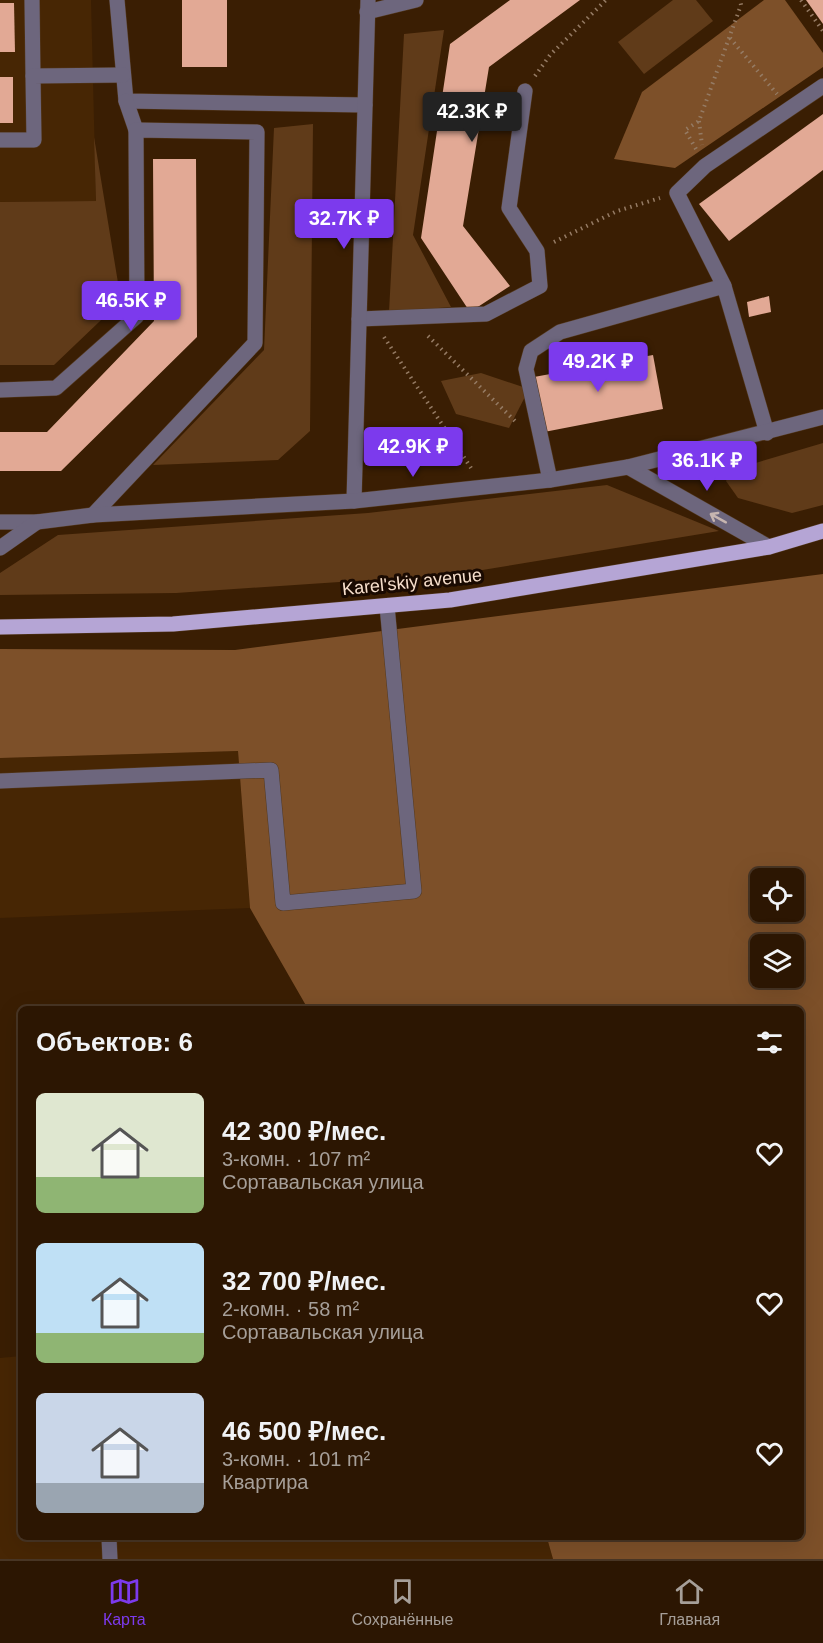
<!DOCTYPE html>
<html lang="ru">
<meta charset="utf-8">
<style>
body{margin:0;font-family:Arial,sans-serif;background:#382311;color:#f1f3f6;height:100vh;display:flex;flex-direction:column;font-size:22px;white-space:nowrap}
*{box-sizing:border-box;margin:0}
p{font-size:20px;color:#a69f99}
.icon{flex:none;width:33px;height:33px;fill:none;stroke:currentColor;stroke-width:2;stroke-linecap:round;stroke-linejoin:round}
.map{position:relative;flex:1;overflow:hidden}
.side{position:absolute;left:18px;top:1006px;width:786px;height:534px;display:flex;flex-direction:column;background:#2c1602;border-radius:9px;box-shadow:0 6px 24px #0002,0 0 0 2px #483524}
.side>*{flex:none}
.tools{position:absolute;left:750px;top:868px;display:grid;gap:12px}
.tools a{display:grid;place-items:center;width:54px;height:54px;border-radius:9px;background:#2c1602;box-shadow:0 6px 24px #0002,0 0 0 2px #483524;font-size:30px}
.price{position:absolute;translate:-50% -51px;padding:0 14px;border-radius:6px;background:#7c3aed;color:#fff;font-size:20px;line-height:39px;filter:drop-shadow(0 2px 3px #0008)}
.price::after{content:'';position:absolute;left:50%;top:36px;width:18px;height:14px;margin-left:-9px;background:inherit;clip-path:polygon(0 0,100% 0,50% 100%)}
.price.selected{background:#222;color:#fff}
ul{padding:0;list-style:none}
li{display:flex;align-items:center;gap:18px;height:150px;padding:0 18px}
li span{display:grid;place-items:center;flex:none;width:168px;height:120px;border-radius:9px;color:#555}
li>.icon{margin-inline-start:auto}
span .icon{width:72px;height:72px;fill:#fffc;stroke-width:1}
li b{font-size:26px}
h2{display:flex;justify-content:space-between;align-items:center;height:72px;padding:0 18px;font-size:26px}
.menu{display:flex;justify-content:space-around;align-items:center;height:84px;border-top:2px solid #483524;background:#2c1602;font-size:16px;color:#a69f99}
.menu a{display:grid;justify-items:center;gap:3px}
.menu .selected{color:#7c3aed}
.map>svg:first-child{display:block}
.built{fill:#472604}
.green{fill:#603b19}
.forest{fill:#7d5029;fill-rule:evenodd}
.building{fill:#e2a995}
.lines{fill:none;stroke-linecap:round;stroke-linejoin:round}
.service-casing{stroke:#54391f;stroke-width:16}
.minor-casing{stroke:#54391f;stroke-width:16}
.primary-casing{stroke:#54391f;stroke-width:16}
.path{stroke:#957b64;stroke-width:4;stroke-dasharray:1.5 4.5;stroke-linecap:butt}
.service{stroke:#6d667d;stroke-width:15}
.minor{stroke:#6d667d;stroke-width:15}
.primary{stroke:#b5a5d5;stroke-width:15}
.oneway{stroke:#c7b5b0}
.labels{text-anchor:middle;stroke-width:6;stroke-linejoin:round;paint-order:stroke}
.street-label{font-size:18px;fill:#f7dfcc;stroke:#1a0a01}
</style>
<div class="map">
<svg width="823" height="1559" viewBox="0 0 823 1559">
<rect width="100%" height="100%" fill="#3a1e03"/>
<g class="built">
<polygon points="0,0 91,0 96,201 0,202"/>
<polygon points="238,751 250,908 0,918 0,758"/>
<polygon points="21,1356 21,1538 547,1538 553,1559 0,1559 0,1358"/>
</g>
<g class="green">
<polygon points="673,0 696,0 713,21 644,74 618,42"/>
<polygon points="444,30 413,235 451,307 389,312 404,34"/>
<polygon points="313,124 310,431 278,460 153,465 264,350 274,128"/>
<polygon points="94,137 121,301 54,365 0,365 0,202 96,201"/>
<polygon points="481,373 529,389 509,428 456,414 441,381"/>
<polygon points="823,443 823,505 792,513 738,498 726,481 732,470"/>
<polygon points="607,485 719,531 458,574 176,593 0,595 0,573 58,535 368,513"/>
</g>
<g class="forest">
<polygon points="764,0 785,0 823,53 823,67 675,168 614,159 642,92"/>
<path d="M823,574V1559H553L547,1538H801V1010L308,1009L250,908L238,751L0,758V649L235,650ZM760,879H794V912H760ZM760,945H794V978H760Z"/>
</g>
<g class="building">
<rect x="182" y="0" width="45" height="67"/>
<polygon points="510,0 580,0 489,67 463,226 510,286 470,312 421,238 450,44"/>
<polygon points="806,0 823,0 823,24"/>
<polygon points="0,3 14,3 15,52 0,52"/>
<rect x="0" y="77" width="13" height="46"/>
<polygon points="823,114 823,170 729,241 699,204"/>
<polygon points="153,159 196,159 197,337 61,471 0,471 0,432 47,432 154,321"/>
<polygon points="769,296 771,312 749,317 747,302"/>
<polygon points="653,355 663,409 544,432 534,377"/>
</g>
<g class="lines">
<defs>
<g id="service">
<polyline points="32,0 33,76"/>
<polyline points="117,0 126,101 365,105"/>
<polyline points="367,12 416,0"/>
<polyline points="126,101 136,130"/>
<polyline points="0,140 34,140 33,76 123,75"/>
<polyline points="724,286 677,193 705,166 823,86"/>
<polyline points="359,319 486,314 540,286 537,251 509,208 525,91"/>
<polyline points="0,390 56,388 137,316 136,130 257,132 255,343 93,515"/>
<polyline points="550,480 526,369 531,351 560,332 724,286 767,433"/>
<polyline points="0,781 271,770 283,903 414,891 387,606"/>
<polyline points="109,1538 110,1559"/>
</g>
<g id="minor">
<polyline points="628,467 769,547"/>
<polyline points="354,501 368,0"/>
<polyline points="0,522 37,522 93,515 354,501 550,480 628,467 823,417"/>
<polyline points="0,548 37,522"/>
</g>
<polyline id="primary" points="0,627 173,624 450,600 769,547 823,531"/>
</defs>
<use href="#service" class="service-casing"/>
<use href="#minor" class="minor-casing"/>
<use href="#primary" class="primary-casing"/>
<g class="path">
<polyline points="801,0 823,31"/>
<polyline points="730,38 777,94"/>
<polyline points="535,76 550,55 606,0"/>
<polyline points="699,121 702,145"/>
<polyline points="696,149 685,130 699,121 741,5 740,0"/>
<polyline points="554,242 617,211 660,198"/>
<polyline points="428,336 517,423"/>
<polyline points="384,337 471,468"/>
</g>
<use href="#service" class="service"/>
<use href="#minor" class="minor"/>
<use href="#primary" class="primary"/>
</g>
<defs><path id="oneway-shaft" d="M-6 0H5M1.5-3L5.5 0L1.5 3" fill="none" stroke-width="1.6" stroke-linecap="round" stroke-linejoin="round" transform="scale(1.5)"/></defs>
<use class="oneway" href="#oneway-shaft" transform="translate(718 518) rotate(-151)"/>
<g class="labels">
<g class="street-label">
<text transform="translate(412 582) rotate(-6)" y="6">Karel'skiy avenue</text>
</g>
</g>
</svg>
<div class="tools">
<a><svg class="icon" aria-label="locate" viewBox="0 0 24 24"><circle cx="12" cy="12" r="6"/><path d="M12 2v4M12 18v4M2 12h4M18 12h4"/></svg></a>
<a><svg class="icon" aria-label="layers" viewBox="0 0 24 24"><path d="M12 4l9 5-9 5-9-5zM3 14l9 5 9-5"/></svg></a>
</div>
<b class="price selected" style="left:472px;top:143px">42.3K ₽</b>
<b class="price" style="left:344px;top:250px">32.7K ₽</b>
<b class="price" style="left:131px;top:332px">46.5K ₽</b>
<b class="price" style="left:598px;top:393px">49.2K ₽</b>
<b class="price" style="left:413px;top:478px">42.9K ₽</b>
<b class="price" style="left:707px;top:492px">36.1K ₽</b>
<section class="side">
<h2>Объектов: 6<svg class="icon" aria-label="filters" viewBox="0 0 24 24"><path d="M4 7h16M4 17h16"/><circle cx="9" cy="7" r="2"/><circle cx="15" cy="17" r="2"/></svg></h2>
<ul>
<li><span style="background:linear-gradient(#dfe7d0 70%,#8fb573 0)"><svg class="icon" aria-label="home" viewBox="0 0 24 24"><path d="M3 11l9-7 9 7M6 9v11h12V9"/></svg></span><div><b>42 300 ₽/мес.</b><p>3-комн. · 107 m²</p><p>Сортавальская улица</p></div><svg class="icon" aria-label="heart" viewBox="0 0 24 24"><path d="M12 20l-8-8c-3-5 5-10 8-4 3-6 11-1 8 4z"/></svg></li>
<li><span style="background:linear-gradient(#bfe0f5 75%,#8fb573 0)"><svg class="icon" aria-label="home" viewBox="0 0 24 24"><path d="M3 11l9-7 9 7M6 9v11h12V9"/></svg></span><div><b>32 700 ₽/мес.</b><p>2-комн. · 58 m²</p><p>Сортавальская улица</p></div><svg class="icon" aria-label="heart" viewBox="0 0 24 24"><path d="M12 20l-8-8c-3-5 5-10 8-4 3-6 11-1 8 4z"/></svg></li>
<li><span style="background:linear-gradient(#c9d6e8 75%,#9aa5b1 0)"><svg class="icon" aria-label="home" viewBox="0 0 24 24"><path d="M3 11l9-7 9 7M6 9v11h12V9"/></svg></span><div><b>46 500 ₽/мес.</b><p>3-комн. · 101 m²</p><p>Квартира</p></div><svg class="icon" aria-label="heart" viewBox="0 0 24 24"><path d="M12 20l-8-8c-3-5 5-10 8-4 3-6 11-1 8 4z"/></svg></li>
</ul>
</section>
</div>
<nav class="menu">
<a class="selected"><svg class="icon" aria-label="map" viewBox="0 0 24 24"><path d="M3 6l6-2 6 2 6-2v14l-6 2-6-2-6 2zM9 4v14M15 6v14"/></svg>Карта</a>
<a><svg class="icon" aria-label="saved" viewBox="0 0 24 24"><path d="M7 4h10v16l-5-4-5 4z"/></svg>Сохранённые</a>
<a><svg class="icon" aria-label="home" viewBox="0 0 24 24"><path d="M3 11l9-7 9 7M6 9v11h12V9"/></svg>Главная</a>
</nav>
